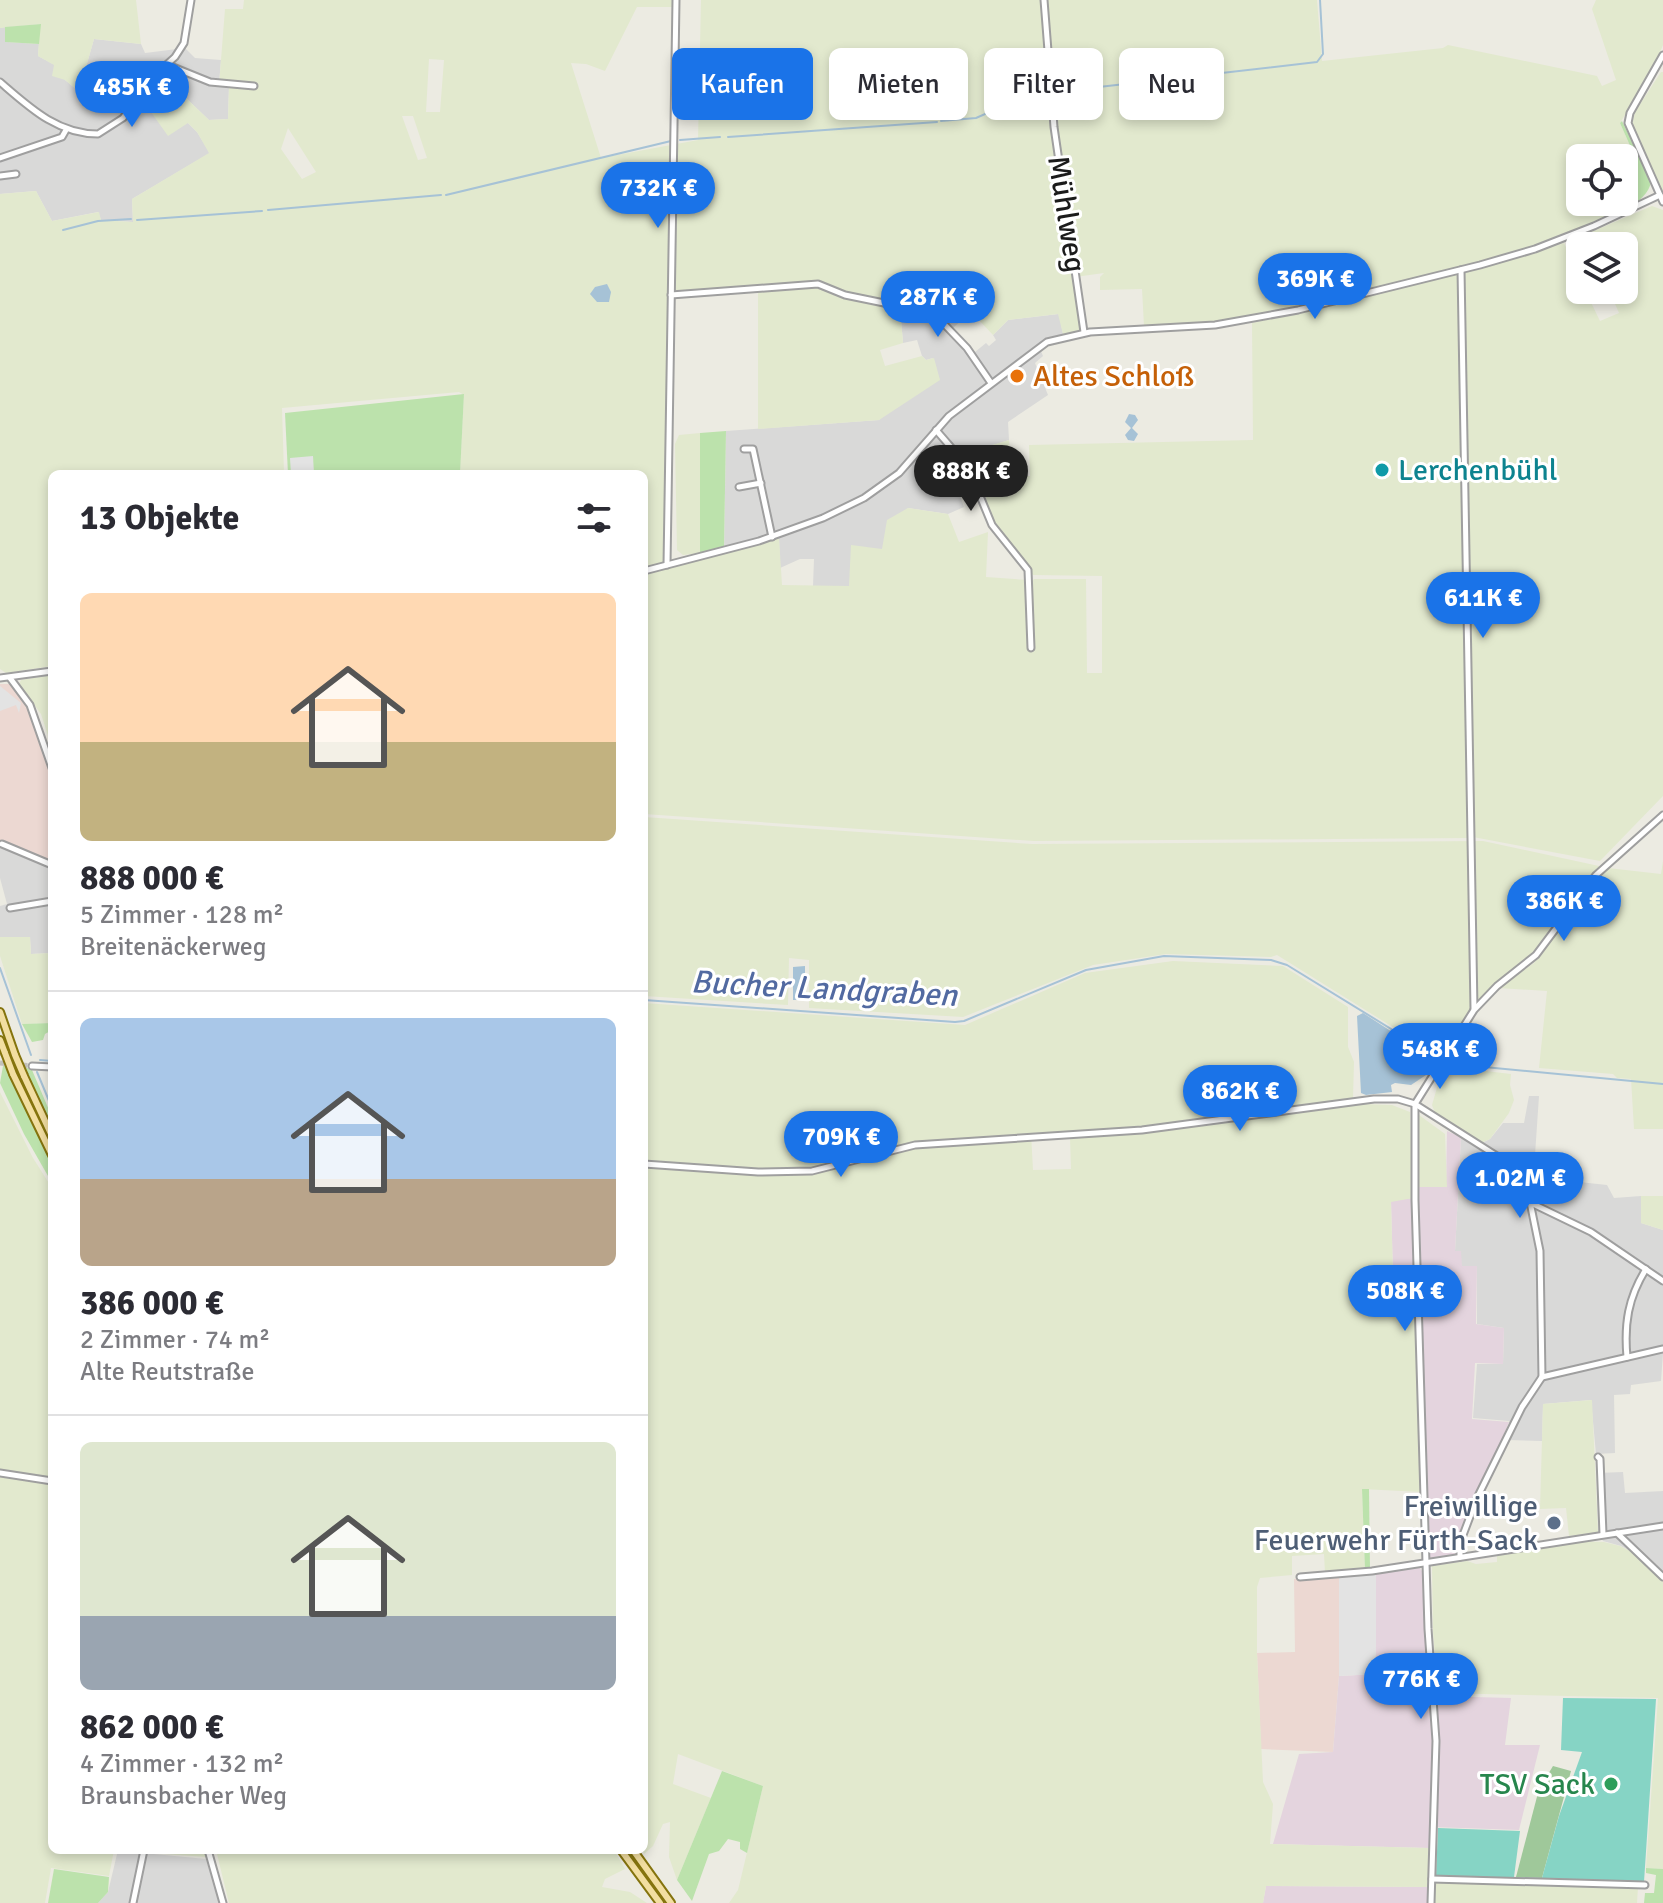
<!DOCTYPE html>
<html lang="de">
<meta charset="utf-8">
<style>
body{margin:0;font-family:Signika,sans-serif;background:#f7f7f7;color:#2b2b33;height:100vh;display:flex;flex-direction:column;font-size:30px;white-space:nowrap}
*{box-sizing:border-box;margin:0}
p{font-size:26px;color:#7c7c81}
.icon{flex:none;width:44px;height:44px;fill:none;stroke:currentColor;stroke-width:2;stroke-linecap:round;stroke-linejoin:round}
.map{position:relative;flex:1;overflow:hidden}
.details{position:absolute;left:48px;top:470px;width:600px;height:1384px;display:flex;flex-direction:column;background:#fff;border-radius:12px;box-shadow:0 4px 12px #0003}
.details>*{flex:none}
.top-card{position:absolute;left:672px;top:48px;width:760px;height:72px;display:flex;gap:16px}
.tools{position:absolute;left:1566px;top:144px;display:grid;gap:16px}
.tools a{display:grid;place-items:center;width:72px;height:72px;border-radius:12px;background:#fff;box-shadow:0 4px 12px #0003;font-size:40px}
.price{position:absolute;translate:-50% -68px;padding:0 18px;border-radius:28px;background:#1a73e8;color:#fff;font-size:26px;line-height:52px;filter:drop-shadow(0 2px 4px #0008)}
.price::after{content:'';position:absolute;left:50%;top:48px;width:24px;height:18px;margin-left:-12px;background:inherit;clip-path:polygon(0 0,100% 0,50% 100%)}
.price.current{background:#222;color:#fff}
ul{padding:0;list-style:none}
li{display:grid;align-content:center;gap:16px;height:424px;padding:0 32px}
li+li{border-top:2px solid #e1e1e2}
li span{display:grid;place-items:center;height:248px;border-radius:12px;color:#555}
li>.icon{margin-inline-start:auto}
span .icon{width:144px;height:144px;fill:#fffc;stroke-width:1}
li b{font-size:34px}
h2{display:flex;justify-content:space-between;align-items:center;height:96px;padding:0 32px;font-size:34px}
.pill{padding:0 28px;border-radius:12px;background:#fff;box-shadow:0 4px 12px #0003;font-size:28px;line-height:72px}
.pill.current{background:#1a73e8;color:#fff}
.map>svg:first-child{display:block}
.residential{fill:#d9d9d8}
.commercial{fill:#ecd8d2}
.industrial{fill:#e4d4de}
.farmland{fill:#e2e9ce;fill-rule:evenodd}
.grass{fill:#bce2ac}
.forest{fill:#9fc89a}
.pitch{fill:#86d4c5}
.parking{fill:#e3e3e3}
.water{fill:#a6c2d6}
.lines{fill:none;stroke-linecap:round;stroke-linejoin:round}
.stream{stroke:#a6c2d6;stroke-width:2}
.minor-tunnel{stroke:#c2c1ba;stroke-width:5;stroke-dasharray:5 2.5;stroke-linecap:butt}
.minor-casing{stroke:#9f9f9f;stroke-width:9}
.major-casing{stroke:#85740e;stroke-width:10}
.minor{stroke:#fff;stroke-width:5}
.major{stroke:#f2dea1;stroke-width:6}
.major-bridge-casing{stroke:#85740e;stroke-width:10;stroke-linecap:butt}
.major-bridge{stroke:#f2dea1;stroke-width:6}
.food-dot{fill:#e8710a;stroke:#fff;stroke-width:3}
.culture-dot{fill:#0f9aa8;stroke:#fff;stroke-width:3}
.service-dot{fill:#5c6f8a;stroke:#fff;stroke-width:3}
.leisure-dot{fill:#2e9e5b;stroke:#fff;stroke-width:3}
.labels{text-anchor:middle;stroke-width:6;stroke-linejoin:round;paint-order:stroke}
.street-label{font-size:30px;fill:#1b1b1b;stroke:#fff}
.food-label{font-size:30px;fill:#c56008;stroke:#fff;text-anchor:start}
.culture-label{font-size:30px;fill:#0d838f;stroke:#fff;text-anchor:start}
.service-label{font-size:30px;fill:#4e5e75;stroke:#fff;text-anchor:end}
.leisure-label{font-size:30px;fill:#27864d;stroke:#fff;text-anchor:end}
.water-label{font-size:32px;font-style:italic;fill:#526aa1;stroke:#fff}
</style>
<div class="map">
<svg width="1663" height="1903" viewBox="0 0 1663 1903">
<rect width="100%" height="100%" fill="#ecebe2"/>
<g class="residential">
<polygon points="5,27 6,42 39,44 38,56 55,65 65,80 76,89 81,85 90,87 96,71 86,67 94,39 141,44 145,53 185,48 195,58 221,60 219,85 229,86 228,119 209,120 187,99 179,85 173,95 151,112 188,123 197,132 210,153 132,199 133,222 101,220 98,212 52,221 36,191 0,194 0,28"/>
<polygon points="943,296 964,318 953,328 975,352 986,343 989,346 996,340 993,335 1008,320 1059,314 1063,334 1038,344 1043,356 1035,363 1048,395 1008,422 1009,440 983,448 987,467 988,495 983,496 979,488 960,496 964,507 948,514 908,508 882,549 850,586 813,586 814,559 800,559 780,568 779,538 724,555 726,431 879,420 933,358 926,360 922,356 917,340 903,343 900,307 891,302"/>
<polygon points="0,845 52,863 52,953 31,954 30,937 0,937 0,906 7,904 0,878"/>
<polygon points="1529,1096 1539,1096 1535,1155 1567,1154 1570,1181 1607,1185 1614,1198 1641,1196 1641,1223 1663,1230 1663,1353 1661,1381 1631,1385 1630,1394 1614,1395 1615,1453 1596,1454 1591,1400 1543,1404 1542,1441 1507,1440 1509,1421 1473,1418 1477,1364 1503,1364 1504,1328 1477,1324 1477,1266 1461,1266 1455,1251 1461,1137 1482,1143 1490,1139 1503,1123 1524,1123"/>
<polygon points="1623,1472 1625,1493 1663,1491 1663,1579 1638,1555 1621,1546 1603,1541 1598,1532 1597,1473"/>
<polygon points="118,1850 144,1850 143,1853 206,1859 220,1903 98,1903 108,1892"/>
</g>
<g class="commercial">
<polygon points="0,684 12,684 26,699 52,768 52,863 0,845"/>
<polygon points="1339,1575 1339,1676 1333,1752 1261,1749 1257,1653 1295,1652 1294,1579"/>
</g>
<g class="industrial">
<polygon points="1447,1131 1461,1137 1455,1251 1461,1251 1462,1266 1477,1266 1476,1324 1504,1328 1503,1364 1475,1363 1472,1419 1509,1422 1455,1555 1427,1559 1420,1311 1394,1312 1391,1201 1418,1197 1418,1187 1446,1187"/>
<polygon points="1419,1567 1422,1571 1424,1619 1432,1692 1436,1696 1511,1698 1505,1745 1540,1745 1519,1830 1432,1827 1430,1848 1273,1844 1299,1754 1333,1752 1339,1676 1376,1674 1376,1572"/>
<polygon points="1266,1886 1429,1887 1429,1903 1263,1903"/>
</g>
<g class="farmland">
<polygon points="0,0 136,0 141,44 94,39 86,67 96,70 90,87 81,85 76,89 65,80 52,76 54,65 38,56 40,24 0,28"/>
<path d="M244,0H675L674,7H637L605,71L586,64L571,63L601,158L698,140L701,0H1317L1322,61L1443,48L1448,45L1597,76L1602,86L1616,80L1592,9L1596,0H1663V45L1653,69L1620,123L1632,150L1635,201L1582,229L1534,247L1468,266L1465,264L1460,268L1292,309L1190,325L1144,326L1142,289L1100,290V277L1104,273L1075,277L1082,331L1063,334L1058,314L1008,320L993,335L977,318L980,314L961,295L893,301L900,307L903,343L880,350L885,366L922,356L926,360L934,358L940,380L879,420L758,429V287L668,293L664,563L644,567V474H460L464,395L459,392L282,408L284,474H52V666L6,673L0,669V194L36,191L52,221L99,212L101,220L133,222L132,199L209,153L197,132L188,123L168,136L151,112L173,95L180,84L187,99L209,120L228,119L229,86L219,85L225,9H243ZM429,59L444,60L440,112H426ZM402,116H413L427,158L418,160ZM288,128L316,172L302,179L281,149ZM1580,158H1624V202H1580Z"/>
<polygon points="1661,72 1663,72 1663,193 1632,126 1635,112"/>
<polygon points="1652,206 1663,210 1663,796 1600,861 1473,837 1464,274 1471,270 1564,243 1580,278 1580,290 1585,290 1600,321 1619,313 1609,290 1624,290 1624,246 1589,246 1584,235"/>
<polygon points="1460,273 1470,838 1034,841 644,814 644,575 779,538 782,585 849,586 851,545 882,549 887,520 908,508 948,514 959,542 988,532 986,577 1027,580 1028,651 1032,651 1031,583 1034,579 1086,579 1087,673 1102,673 1102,576 1033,575 993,523 986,508 987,467 982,448 1009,440 1012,477 1030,476 1029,445 1253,440 1252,323"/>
<polygon points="700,433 700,553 683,555 677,550 675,444 679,435"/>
<polygon points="52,675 52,748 41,714 19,684 21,680"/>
<polygon points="644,817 1032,844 1483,841 1599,866 1599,869 1578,892 1534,952 1496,983 1469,1012 1441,1057 1277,955 1271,957 1166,954 1093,965 963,1017 809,1008 809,960 789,958 788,1005 644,996"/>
<polygon points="1663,861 1663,1129 1634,1129 1631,1079 1617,1078 1613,1074 1539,1068 1547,991 1498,988 1534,963 1588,890 1608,868 1661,874"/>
<polygon points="0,937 30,937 31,954 52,953 52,1023 22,1024 0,956"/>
<polygon points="1173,961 1283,966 1348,1007 1348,1047 1354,1062 1353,1099 1159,1126 1031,1133 1033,1170 1071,1169 1070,1137 1132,1134 1364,1104 1392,1105 1410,1112 1413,1198 1391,1202 1394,1312 1415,1311 1421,1492 1362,1489 1365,1570 1325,1573 1324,1554 1292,1556 1292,1575 1260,1578 1257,1587 1257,1653 1263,1782 1273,1804 1270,1844 1430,1848 1429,1887 1266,1886 1263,1903 729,1903 738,1890 763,1786 678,1754 673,1784 711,1798 677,1880 669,1857 670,1822 663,1824 653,1846 644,1854 643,1850 644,1003 965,1025 1085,973"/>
<polygon points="1452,1067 1511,1074 1510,1085 1514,1100 1509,1113 1490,1139 1481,1143 1436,1115 1432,1105 1438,1084"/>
<polygon points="0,1092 33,1158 52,1188 52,1850 114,1850 109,1876 51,1868 45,1903 0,1903"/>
<polygon points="1419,1115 1445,1134 1447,1187 1418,1187 1417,1116"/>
<polygon points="1641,1196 1663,1196 1663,1230 1641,1223"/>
<polygon points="1592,1400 1598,1532 1569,1536 1566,1508 1540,1509 1543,1404"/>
<polygon points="1576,1541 1604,1542 1620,1546 1638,1555 1663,1580 1663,1869 1646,1868 1658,1698 1438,1693 1433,1632 1432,1566 1467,1561 1476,1564 1497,1562 1497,1555"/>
<polygon points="147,1850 205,1850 206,1857 152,1853"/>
<polygon points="216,1850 614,1850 625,1869 605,1879 602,1887 630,1892 647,1903 229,1903"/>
<polygon points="1434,1882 1638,1887 1637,1903 1433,1903"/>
</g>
<g class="grass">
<polygon points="41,24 39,44 5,42 5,27"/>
<path d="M1622,121L1651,181C1649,205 1603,220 1582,229L1635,201L1632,150L1620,123Z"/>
<polygon points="464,394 460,474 288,474 285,413"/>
<polygon points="726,431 724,548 700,553 700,433"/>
<polygon points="52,1023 52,1030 45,1034 43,1040 32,1042 22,1024"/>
<polygon points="3,1066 5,1066 11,1075 52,1160 52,1183 24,1134 0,1083"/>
<polygon points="25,1067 32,1070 52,1117 52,1130"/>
<polygon points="1362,1489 1369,1489 1370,1569 1365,1570"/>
<polygon points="722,1771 763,1786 747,1853 740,1849 740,1842 728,1839 719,1851 709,1854 692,1901 677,1880"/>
<polygon points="1646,1868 1663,1869 1663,1903 1644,1903 1645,1893 1654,1893 1656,1875 1646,1873"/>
<polygon points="54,1869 109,1877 108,1892 98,1903 48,1903"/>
</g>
<polygon class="forest" points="1553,1766 1571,1771 1542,1878 1516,1877 1539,1789"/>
<polygon class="pitch" points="1563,1698 1656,1699 1644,1882 1436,1876 1438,1828 1520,1831 1514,1877 1542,1878 1559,1816 1582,1752 1561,1750"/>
<g class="parking">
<polygon points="313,456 314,474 291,474 290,458"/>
<polygon points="0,686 21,703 19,713 16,705 0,711"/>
<polygon points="1376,1572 1376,1674 1339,1676 1339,1575"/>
</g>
<g class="water">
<polygon points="1020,58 1026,85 1024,92 1008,93 1008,59"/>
<polygon points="607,284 611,292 609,302 597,302 590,294 595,287"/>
<polygon points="1129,414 1135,415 1138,420 1132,428 1138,434 1134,441 1128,440 1125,435 1131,428 1125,422"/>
<polygon points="805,966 805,1000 793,1000 793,967"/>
<polygon points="1363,1013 1437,1061 1426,1075 1411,1085 1395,1083 1391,1085 1392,1092 1366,1095 1361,1093 1357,1016"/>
</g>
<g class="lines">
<g class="stream">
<polyline points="1055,92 1317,62 1323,54 1320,0"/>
<polyline points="941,121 976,118 1026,96 1047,92"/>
<polyline points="728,137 937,122"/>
<polyline points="680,140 720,137"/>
<polyline points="446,195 671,141"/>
<polyline points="268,210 441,195"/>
<polyline points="137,220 262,211"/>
<polyline points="63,230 98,221 131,219"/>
<polyline points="0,968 31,1055"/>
<polyline points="644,1000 955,1022 964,1021 1086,970 1164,956 1271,960 1287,965 1435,1056 1453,1064 1663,1084"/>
<polyline points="40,1060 52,1061"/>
<polyline points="37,1072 52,1108"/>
</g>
<polyline class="minor-tunnel" points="0,1063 32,1066"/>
<defs>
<g id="minor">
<polyline points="1044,0 1054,127 1084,332"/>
<polyline points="1663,55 1630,113 1628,123 1663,202"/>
<polyline points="168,65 210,82 254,86"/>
<path d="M0,82C29,107 57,134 98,134L123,118L156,74L175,57L184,43L191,0"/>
<polyline points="0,158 62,137 66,130"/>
<polyline points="0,176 16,174"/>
<polyline points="1461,270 1474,1009"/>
<polyline points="671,295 818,284 845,295 928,312 944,324 967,348 991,383"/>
<polyline points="936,430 968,467 992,525 1028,570 1031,648"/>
<polyline points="744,449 753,449 772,537"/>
<polyline points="739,487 761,483"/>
<polyline points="667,565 676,0"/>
<polyline points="644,571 759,541 823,518 864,498 899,473 949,416 1047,342 1090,332 1215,325 1298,310 1480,265 1535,249 1594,226 1660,195"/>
<polyline points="0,678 52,671"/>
<polyline points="10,678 30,705 52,768"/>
<polyline points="2,844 52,865"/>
<polyline points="10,908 52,901"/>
<polyline points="32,1066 52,1067"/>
<polyline points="644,1164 758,1172 812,1171 915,1145 1142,1130 1374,1099 1398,1099 1415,1104 1508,1163 1530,1202 1540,1251 1542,1377 1522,1407 1477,1498 1460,1543 1460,1557"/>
<polyline points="1531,1203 1591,1232 1663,1281"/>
<path d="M1627,1357C1624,1324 1628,1298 1646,1269"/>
<polyline points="1542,1377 1663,1349"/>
<polyline points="1598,1457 1600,1459 1603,1534"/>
<polyline points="0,1473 52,1481"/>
<polyline points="1617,1533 1663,1577"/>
<polyline points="1300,1577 1372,1571 1663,1526"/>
<polyline points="208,1850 223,1903"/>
<polyline points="1432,1879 1645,1885"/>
<polyline points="133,1903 144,1850"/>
<polyline points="1431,1903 1436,1741 1428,1629 1415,1200 1415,1104 1474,1010 1497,986 1536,955 1596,875 1663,815"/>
</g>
<g id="major">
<polyline points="0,1012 15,1055"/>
<polyline points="0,1040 5,1053"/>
<polyline points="13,1074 52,1155"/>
<polyline points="24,1076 52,1136"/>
<polyline points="621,1850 660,1903"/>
<polyline points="633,1850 671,1903"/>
</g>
</defs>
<use href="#minor" class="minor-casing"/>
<use href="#major" class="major-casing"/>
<use href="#minor" class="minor"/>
<use href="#major" class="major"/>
<defs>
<g id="major-bridge">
<polyline points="5,1053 13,1074"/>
<polyline points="15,1055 24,1076"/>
</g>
</defs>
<use href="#major-bridge" class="major-bridge-casing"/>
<use href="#major-bridge" class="major-bridge"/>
</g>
<circle class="food-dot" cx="1017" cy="376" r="8"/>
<circle class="culture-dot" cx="1382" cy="470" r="8"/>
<circle class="service-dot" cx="1554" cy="1523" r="8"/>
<circle class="leisure-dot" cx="1611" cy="1784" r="8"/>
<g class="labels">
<g class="street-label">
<text transform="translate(1067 214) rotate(81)" y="10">Mühlweg</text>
</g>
<g class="food-label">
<text x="1033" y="386">Altes Schloß</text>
</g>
<g class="culture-label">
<text x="1398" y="480">Lerchenbühl</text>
</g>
<g class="service-label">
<text x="1538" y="1516">Freiwillige<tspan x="1538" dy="34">Feuerwehr Fürth-Sack</tspan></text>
</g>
<g class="leisure-label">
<text x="1595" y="1794">TSV Sack</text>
</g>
<g class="water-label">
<text transform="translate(824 988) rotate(3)" y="11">Bucher Landgraben</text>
</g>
</g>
</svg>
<div class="tools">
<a><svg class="icon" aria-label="locate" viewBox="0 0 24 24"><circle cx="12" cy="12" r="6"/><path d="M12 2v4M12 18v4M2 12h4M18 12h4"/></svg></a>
<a><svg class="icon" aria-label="layers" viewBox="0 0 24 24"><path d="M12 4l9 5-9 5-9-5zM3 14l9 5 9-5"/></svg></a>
</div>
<b class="price" style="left:132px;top:129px">485K €</b>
<b class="price" style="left:658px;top:230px">732K €</b>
<b class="price" style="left:1315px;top:321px">369K €</b>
<b class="price" style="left:938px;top:339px">287K €</b>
<b class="price current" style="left:971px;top:513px">888K €</b>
<b class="price" style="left:1483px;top:640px">611K €</b>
<b class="price" style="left:1564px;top:943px">386K €</b>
<b class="price" style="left:1440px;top:1091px">548K €</b>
<b class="price" style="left:1240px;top:1133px">862K €</b>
<b class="price" style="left:841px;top:1179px">709K €</b>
<b class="price" style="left:1520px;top:1220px">1.02M €</b>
<b class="price" style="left:1405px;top:1333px">508K €</b>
<b class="price" style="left:1421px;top:1721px">776K €</b>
<div class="top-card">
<a class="pill current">Kaufen</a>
<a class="pill">Mieten</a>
<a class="pill">Filter</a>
<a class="pill">Neu</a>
</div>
<section class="details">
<h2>13 Objekte<svg class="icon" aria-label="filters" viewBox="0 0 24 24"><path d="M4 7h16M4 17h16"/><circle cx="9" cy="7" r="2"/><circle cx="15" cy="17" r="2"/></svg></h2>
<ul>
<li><span style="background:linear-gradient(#ffd9b3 60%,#c2b280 0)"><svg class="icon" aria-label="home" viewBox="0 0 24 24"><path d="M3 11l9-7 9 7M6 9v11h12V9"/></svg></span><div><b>888 000 €</b><p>5 Zimmer · 128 m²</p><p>Breitenäckerweg</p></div></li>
<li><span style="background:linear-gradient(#a9c7e8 65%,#b9a48a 0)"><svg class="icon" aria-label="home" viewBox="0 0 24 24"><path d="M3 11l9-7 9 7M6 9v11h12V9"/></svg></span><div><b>386 000 €</b><p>2 Zimmer · 74 m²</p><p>Alte Reutstraße</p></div></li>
<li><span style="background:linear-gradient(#dfe7d0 70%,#9aa5b1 0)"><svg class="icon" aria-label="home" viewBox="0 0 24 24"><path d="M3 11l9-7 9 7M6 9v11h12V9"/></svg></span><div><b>862 000 €</b><p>4 Zimmer · 132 m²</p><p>Braunsbacher Weg</p></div></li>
</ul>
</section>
</div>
